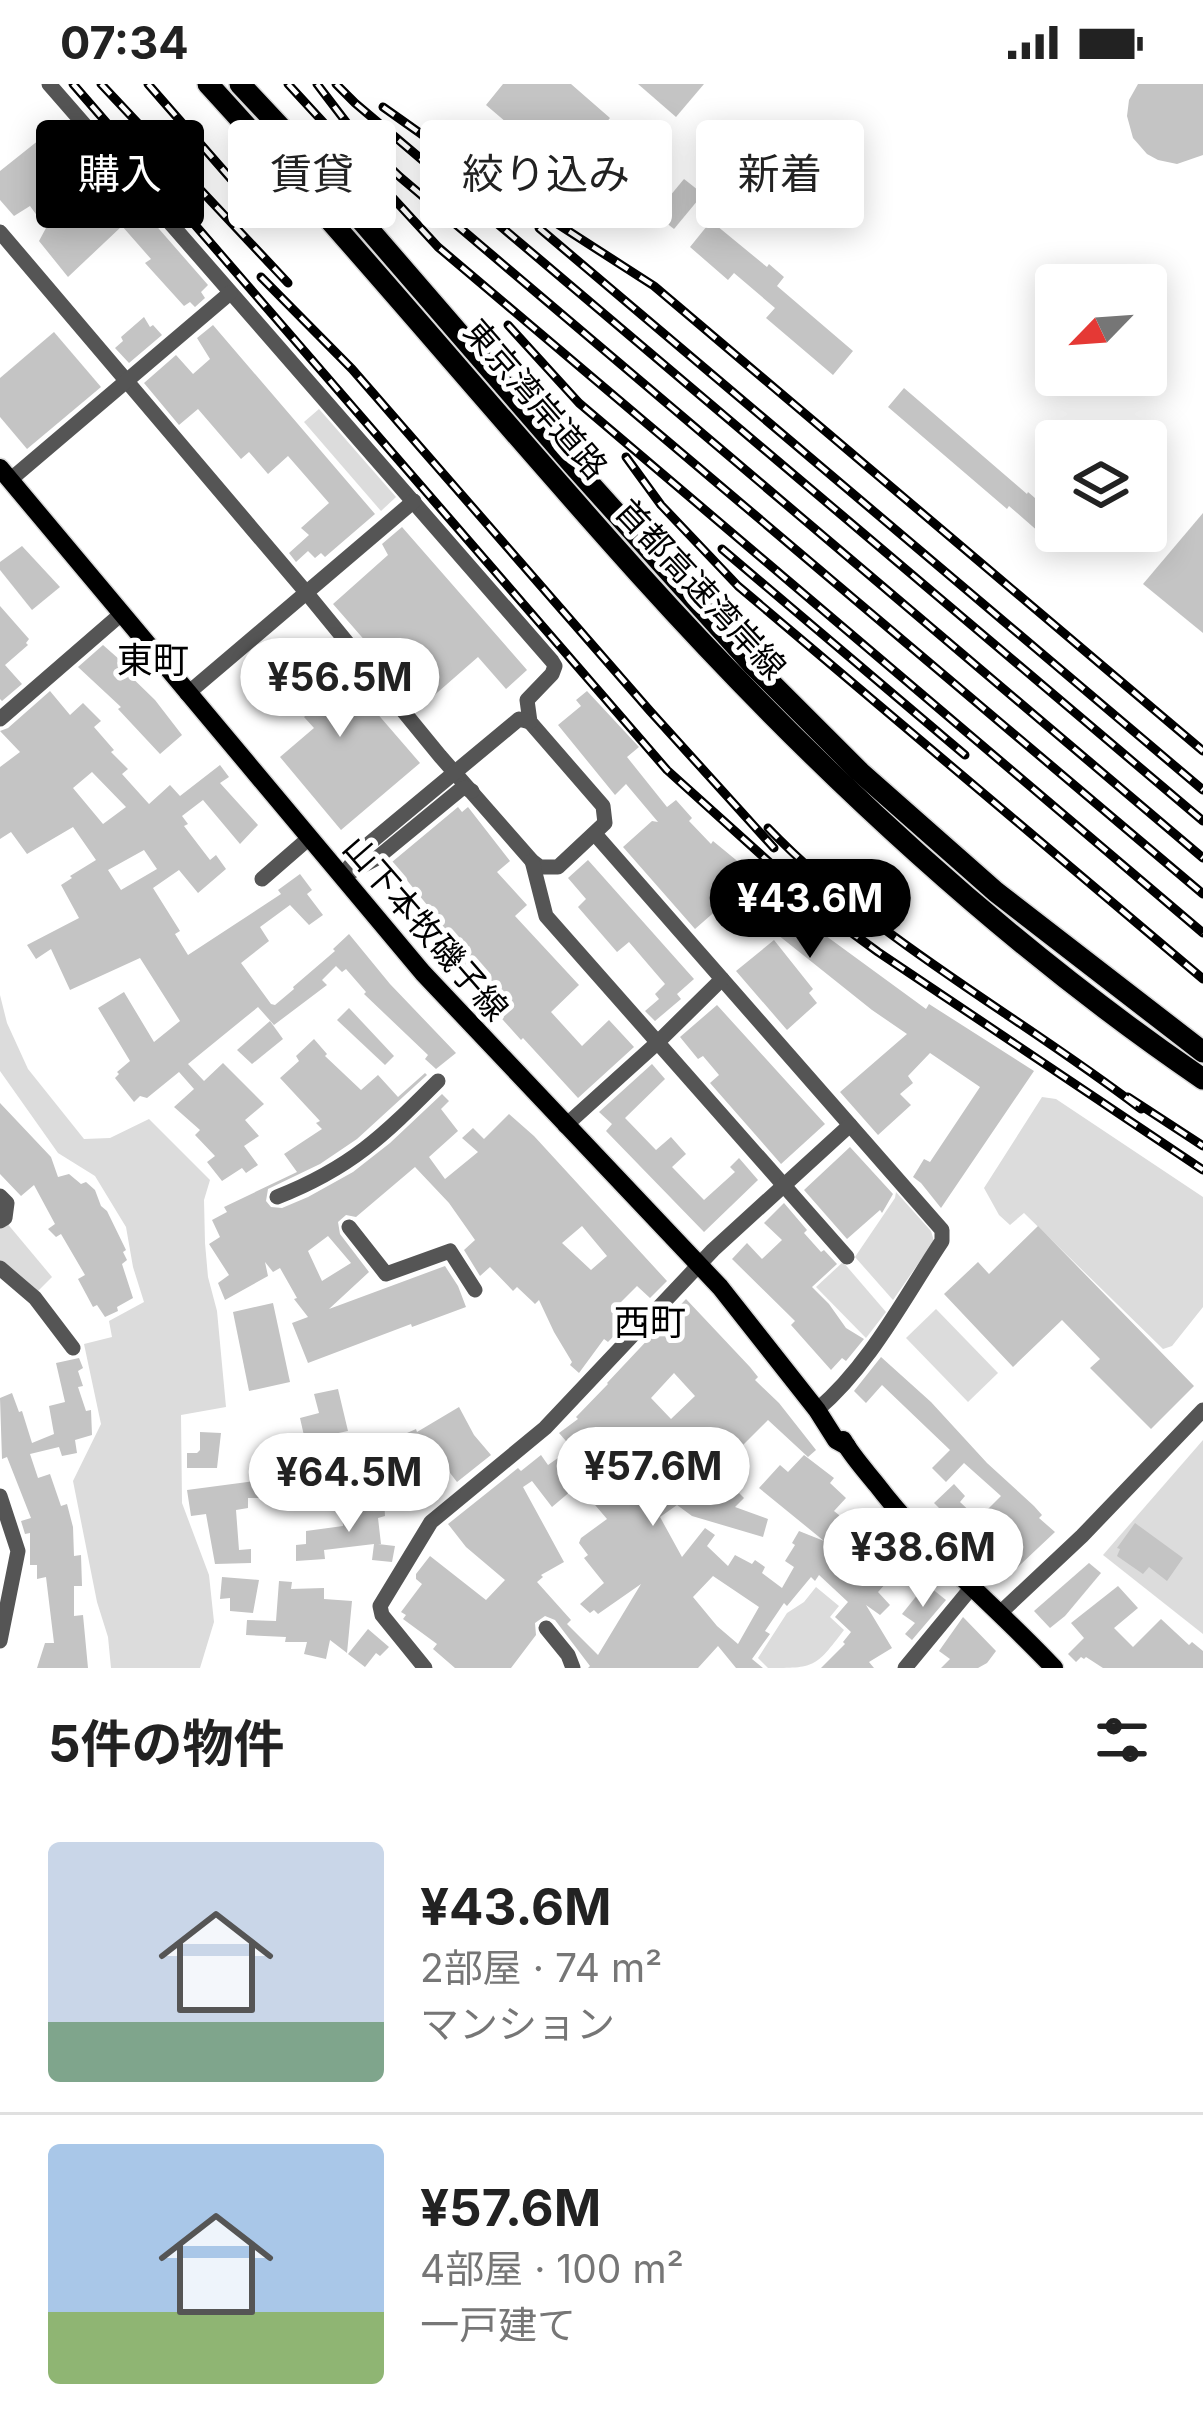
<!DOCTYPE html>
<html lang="ja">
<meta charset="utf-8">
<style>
body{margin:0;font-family:Inter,"Noto Sans JP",sans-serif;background:#f6f6f6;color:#222;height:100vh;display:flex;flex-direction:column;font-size:45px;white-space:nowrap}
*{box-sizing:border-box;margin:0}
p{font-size:39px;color:#767676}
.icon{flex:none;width:66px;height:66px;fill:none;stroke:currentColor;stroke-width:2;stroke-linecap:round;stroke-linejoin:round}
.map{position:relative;height:1584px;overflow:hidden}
.details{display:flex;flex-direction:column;background:#fff;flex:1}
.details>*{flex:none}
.top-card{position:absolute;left:36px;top:36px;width:1131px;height:108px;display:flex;gap:24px}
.needle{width:78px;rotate:245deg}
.tools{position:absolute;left:1035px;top:180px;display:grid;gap:24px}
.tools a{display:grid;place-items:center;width:132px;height:132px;border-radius:12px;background:#fff;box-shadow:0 6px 30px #0003;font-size:60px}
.price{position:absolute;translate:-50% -102px;padding:0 27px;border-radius:42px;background:#fff;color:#222;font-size:39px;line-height:78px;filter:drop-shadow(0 3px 6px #0008)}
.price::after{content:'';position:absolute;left:50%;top:72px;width:36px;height:27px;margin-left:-18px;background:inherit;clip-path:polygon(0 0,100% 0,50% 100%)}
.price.selected{background:#000;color:#fff}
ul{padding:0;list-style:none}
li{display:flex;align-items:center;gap:36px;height:300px;padding:0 48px}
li+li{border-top:3px solid #e0e0e0}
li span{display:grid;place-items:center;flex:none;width:336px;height:240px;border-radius:12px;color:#555}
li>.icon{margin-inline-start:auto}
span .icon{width:144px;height:144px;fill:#fffc;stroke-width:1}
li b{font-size:51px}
h2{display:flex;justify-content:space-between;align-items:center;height:144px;padding:0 48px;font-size:51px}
.chip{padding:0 42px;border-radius:12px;background:#fff;box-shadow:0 6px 30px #0003;font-size:42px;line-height:108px}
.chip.selected{background:#000;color:#fff}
.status{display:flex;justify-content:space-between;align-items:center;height:84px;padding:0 60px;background:#fff;direction:ltr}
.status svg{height:33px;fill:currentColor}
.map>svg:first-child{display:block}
.green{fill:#dcdcdc}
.building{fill:#c4c4c4;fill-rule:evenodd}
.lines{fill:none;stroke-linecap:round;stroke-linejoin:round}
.major-casing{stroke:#dbdbdb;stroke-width:21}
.highway-casing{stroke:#dbdbdb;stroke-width:24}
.minor{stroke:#555;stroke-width:15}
.major{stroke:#000;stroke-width:18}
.highway{stroke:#000;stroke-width:21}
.rail-casing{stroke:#000;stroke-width:9}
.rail{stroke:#fff;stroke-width:4.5;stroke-dasharray:14;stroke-linecap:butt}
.labels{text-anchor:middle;stroke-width:10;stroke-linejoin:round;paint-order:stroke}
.street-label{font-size:33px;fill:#000;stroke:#fff}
.neighbourhood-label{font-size:36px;fill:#000;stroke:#fff}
</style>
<div class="status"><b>07:34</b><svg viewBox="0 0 49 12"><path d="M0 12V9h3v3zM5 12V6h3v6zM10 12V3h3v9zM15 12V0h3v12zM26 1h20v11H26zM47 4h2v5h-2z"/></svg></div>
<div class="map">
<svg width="1203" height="1584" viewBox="0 0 1203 1584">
<rect width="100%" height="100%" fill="#fff"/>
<g class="green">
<polygon points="319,325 396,413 381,427 304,338"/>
<polygon points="0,911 7,939 28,985 84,1055 110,1054 149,1035 210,1096 204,1116 205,1159 208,1193 217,1227 226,1323 181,1331 182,1419 209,1491 214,1538 200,1584 111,1584 108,1553 97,1518 73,1397 101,1340 84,1260 112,1253 109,1237 144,1218 133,1183 126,1143 95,1092 58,1069 0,987"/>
<polygon points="1042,1013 1056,1015 1203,1113 1203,1223 1172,1262 1163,1265 1024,1129 1010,1141 999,1131 984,1104"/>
<polygon points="896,1108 931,1147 934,1157 893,1216 855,1173 895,1114"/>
<polygon points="6,1138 52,1193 35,1210 0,1180 0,1141"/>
<polygon points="843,1178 886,1228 866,1254 816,1203"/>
<polygon points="936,1225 998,1289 968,1318 906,1254"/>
<polygon points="1203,1356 1203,1550 1103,1471"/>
<path d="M816,1503L839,1522L830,1533L844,1546C815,1584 815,1584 768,1584L758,1574L787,1529L804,1518Z"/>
</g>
<g class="building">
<polygon points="503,0 571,0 610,34 596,51 621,70 588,109 585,106 566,128 540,106 560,84 486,21"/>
<polygon points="638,0 704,0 676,33"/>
<polygon points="1138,0 1203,0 1203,71 1177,80 1158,76 1147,70 1133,54 1127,32 1129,16"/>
<polygon points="44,52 83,100 104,82 208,201 201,208 205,214 195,223 190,218 184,222 145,179 151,175 122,142 68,193 39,157 46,144 30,122 14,132 0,116 0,87"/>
<polygon points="684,95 703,110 674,145 655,130"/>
<polygon points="711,137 767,183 769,180 784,193 777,202 853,267 833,291 766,234 775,224 734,189 728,196 690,163"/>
<polygon points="144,233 150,243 153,241 162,251 129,279 115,264 123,257 121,253"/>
<polygon points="213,241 375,430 325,473 321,469 315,474 308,467 296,478 289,469 309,451 301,444 329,419 288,372 268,390 249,368 241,375 198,325 179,341 144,299 176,271 193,290 210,275 197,254"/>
<polygon points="54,248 101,303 27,365 0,333 0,294"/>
<polygon points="904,304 1027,410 1028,408 1056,432 1056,447 1067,447 1056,463 1009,422 1007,425 888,323"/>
<polygon points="1203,429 1203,549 1143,500"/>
<polygon points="402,443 527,586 506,605 478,573 422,622 333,520 388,471 382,460"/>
<polygon points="22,462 60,503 32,526 0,486 0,478"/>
<polygon points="0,522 29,555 26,559 28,561 5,581 22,600 2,617 0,615"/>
<polygon points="270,555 343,590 420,679 341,746 280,673 314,644 304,633 325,615 258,580"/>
<polygon points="103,561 120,576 117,579 155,616 182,651 160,670 118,625 121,623 78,583"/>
<path d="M50,607L70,631L83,619L101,637L94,643L114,666L111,668L128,685L122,690L149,720L170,701L180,712L220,681L229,693L220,699L258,741L240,760L203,716L182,732L188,740L184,742L210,776L216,771L226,785L198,809L179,786L153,804L180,847L175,850L188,871L281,810L278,806L300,790L312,806L307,810L323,831L309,841L290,821L260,843L269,857L241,879L271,920L275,921L294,905L293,903L335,867L333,865L349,850L390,900L456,969L436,985L425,975L428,971L364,910L366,908L346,885L342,888L336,882L322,896L327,901L274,941L258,923L188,980L204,997L223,979L264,1020L245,1036L259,1052L244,1062L258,1081L246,1089L242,1084L222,1097L207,1078L215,1072L195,1051L200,1046L174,1023L194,1005L179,988L147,1014L140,1012L134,1018L115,994L119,990L117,988L130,977L98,924L124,908L154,958L180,937L140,874L70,906L51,865L36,875L27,861L79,834L61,801L72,794L70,792L96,776L73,743L27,770L11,748L0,755V683L20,668L0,647L8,644ZM92,688L126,723L103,740L73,704ZM144,766L157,785L121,806L108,786Z"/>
<polygon points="587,607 639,663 627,673 667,723 676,716 692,734 689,737 711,760 713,757 798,827 796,830 926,925 929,920 1034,987 941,1124 921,1099 913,1093 924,1075 930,1078 980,1003 930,969 908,992 913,999 900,1010 911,1021 878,1051 840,1008 907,950 872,926 773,847 771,849 735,810 695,845 623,763 652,737 658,738 626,700 615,711 558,641 581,622 576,616"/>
<polygon points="458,723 462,728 468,723 510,777 497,788 527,821 515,832 579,901 551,928 582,962 609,936 634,963 578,1014 523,954 521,956 422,846 423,835 432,827 392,778"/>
<polygon points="588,776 694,895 677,910 681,915 655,937 645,927 659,915 655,910 665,900 629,858 617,868 578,823 586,815 568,794"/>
<polygon points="774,856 813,905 809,909 817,919 787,946 736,887"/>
<polygon points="717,921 825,1040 781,1080 710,999 719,991 703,972 698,975 680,953"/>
<polygon points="349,924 394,972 385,981 337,936"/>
<polygon points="270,937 283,955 252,980 237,966"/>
<path d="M314,955L327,970L325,972L361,1006L378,991L398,1013L425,989L427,991L357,1055L320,1080L268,1105L266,1117L271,1123L282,1124L308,1113L353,1088L390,1059L442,1010L449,1017L441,1025L458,1047L429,1073L445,1095L478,1068L462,1054L473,1044L484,1055L509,1030L534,1052L667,1197L650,1214L637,1202L620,1219L630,1229L627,1232L630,1235L608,1258L604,1255L579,1289L570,1281L572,1278L554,1248L539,1216L535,1220L517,1203L513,1207L490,1183L480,1192L464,1166L475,1156L449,1119L415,1083L356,1133L346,1131L338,1138L340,1150L369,1188L329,1225L445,1182L458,1202L466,1223L412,1243L411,1240L308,1279L292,1239L308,1233L294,1215L297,1214L280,1184L273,1188L265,1178L268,1192L225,1216L218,1199L229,1191L209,1160L220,1153L212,1136L227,1128L224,1123L297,1088L284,1070L322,1045L316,1039L320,1037L280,994L299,977L296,972ZM582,1142L607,1172L591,1186L562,1159ZM328,1152L351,1179L322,1197L308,1167Z"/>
<polygon points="652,980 665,995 625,1034 656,1066 671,1053 686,1070 672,1083 704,1116 735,1088 730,1083 739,1074 758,1096 704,1148 606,1047 612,1040 599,1028"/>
<polygon points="0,1019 51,1073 58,1093 69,1090 81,1100 86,1098 95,1106 101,1122 107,1127 126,1166 123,1168 127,1176 122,1180 133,1214 117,1223 118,1227 105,1233 97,1221 93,1223 78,1195 85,1191 61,1150 56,1153 48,1145 55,1140 34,1101 21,1112 0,1090"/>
<polygon points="850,1063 893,1110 882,1129 880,1126 847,1155 804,1106"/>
<polygon points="784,1119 807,1146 804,1149 821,1168 824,1166 837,1180 812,1203 829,1220 846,1244 864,1255 846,1277 842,1274 831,1286 791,1241 795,1237 732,1175 747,1159 762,1175 782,1156 764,1139"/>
<polygon points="1038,1142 1194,1302 1151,1345 1090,1284 1100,1275 1062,1236 1013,1283 944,1210 978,1178 989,1190"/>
<path d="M686,1215L750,1283L758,1293L755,1296L779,1319L816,1366L808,1373L768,1336L738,1366L735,1362L714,1384L744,1414L735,1423L768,1435L763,1453L692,1432L677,1421L660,1433L682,1473L705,1444L715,1451L707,1462L728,1482L735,1471L752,1480L755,1476L765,1483L762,1489L782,1504L794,1483L785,1477L795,1461L792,1459L799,1447L824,1457L759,1404L780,1381L788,1388L804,1371L834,1394L830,1399L846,1414L834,1427L864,1451L875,1440L908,1475L878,1508L890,1521L880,1531L866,1521L892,1564L869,1578L874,1584H821L845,1560L843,1558L851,1548L835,1533L848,1518L819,1491L815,1497L811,1493L787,1522L784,1519L765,1547L770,1550L752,1575L763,1584H736L718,1562L698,1584H588L590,1582L555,1536L545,1532L535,1539L536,1551L511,1584H455L433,1565L437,1560L403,1535L406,1531L401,1528L422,1500L416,1495V1490L430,1472L486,1516L505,1496L466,1463L448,1440L518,1384L521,1387L541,1371L548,1381L572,1364L559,1349L578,1335L576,1333L608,1300L607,1299ZM674,1289L695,1312L671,1335L651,1314ZM532,1397L552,1423L578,1401L607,1435L581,1454L579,1459L588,1471L584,1474L604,1499L580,1520L590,1529L594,1526L598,1530L641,1500L598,1571L567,1540L571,1536L537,1498L543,1493L541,1491L564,1478L523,1403ZM713,1492L759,1523L738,1560L717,1542L693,1513Z"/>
<polygon points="273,1219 290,1298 249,1307 233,1228"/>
<polygon points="881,1273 931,1318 987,1379 1034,1422 1042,1431 1039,1434 1055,1448 1005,1495 995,1484 1011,1461 997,1450 983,1468 934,1419 954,1400 965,1412 960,1418 978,1435 1001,1412 964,1379 946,1398 932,1384 950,1366 882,1301 866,1319 854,1307"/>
<polygon points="79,1274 83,1284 78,1287 83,1302 78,1303 86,1327 91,1326 92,1351 75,1356 77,1369 62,1372 59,1363 30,1370 38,1394 50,1390 61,1422 67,1420 73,1443 74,1472 81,1471 82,1502 74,1502 74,1532 83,1531 88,1584 37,1584 45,1559 54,1559 46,1493 37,1495 37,1481 30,1481 30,1449 25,1450 21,1437 31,1434 7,1373 2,1375 0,1314 12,1309 19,1328 22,1327 32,1359 54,1350 49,1322 65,1318 56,1279"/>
<polygon points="338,1305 348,1347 305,1356 300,1334 319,1329 314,1310"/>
<polygon points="459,1323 474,1351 491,1371 457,1398 427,1359 385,1378 378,1362 416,1345 417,1348"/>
<polygon points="200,1348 221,1349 217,1384 187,1384 187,1369 197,1369 200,1366"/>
<polygon points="350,1370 354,1401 305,1407 302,1393 308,1391 307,1385"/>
<polygon points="255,1388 278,1389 277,1414 248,1414 248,1424 236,1426 239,1466 251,1465 251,1479 215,1480 206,1430 191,1432 187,1406 255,1397"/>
<polygon points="384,1415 385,1432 378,1434 381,1460 378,1460 395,1462 392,1478 372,1476 374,1460 324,1466 325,1475 296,1477 296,1461 306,1460 306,1447 343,1442 342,1430 363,1427 362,1417"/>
<polygon points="1135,1439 1183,1474 1167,1497 1149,1483 1143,1490 1117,1472 1120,1465 1117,1464"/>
<polygon points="1089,1479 1101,1489 1065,1532 1050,1544 1034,1527"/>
<polygon points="222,1493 259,1496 253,1529 230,1527 230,1514 220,1515"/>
<polygon points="279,1497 292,1498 291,1505 324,1504 324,1515 352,1517 347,1569 330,1556 326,1575 304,1570 307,1558 285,1558 286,1553 246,1551 247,1536 276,1537"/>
<polygon points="926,1500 946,1516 912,1556 905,1550 915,1539 902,1530"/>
<polygon points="1118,1502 1138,1524 1114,1544 1133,1563 1161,1535 1189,1561 1192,1558 1203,1567 1203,1584 1103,1584 1086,1573 1084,1575 1081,1573 1076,1578 1068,1570 1084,1554 1071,1539"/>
<polygon points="963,1533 996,1567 987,1579 978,1584 941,1584 950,1575 939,1567"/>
<polygon points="368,1545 389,1563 380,1572 376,1569 365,1583 348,1570"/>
</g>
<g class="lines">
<defs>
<g id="major">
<polyline points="0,384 423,889 720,1203 817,1326 836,1356 847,1362"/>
<path d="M843,1356C852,1372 865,1386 877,1401C929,1469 996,1522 1054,1584"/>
</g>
<g id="highway">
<path d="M208,0C356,161 495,330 641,492C809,678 996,854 1203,995"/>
<polyline points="240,0 283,46 573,381 752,580 860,688 996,808 1203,968"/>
</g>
</defs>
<use href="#major" class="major-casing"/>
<use href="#highway" class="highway-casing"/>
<g class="minor">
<polyline points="0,148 305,507 440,672 532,777 540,783 558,783 605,739 603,722 530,638 527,616 552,590 555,582 552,577 49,0"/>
<polyline points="10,396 230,209"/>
<polyline points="187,610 414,417"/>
<polyline points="0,635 120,531"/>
<path d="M595,750L942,1146V1157C904,1214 870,1281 817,1326"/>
<polyline points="532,777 546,832 847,1173"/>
<polyline points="342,792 365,763 519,635 530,638"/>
<polyline points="343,792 377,774 461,705 465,704 472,707"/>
<polyline points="262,795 308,755"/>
<polyline points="565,1042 657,959 722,895"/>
<polyline points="0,1112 7,1119 5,1134 0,1137"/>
<path d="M277,1113C351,1084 383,1052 438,997"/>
<polyline points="349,1143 386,1190 450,1167 475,1206"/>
<polyline points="0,1184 35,1214 73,1264"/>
<polyline points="0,1412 18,1467 0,1557"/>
<polyline points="1000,1529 1082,1452 1203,1326"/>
<polyline points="546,1544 568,1571 573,1584"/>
<polyline points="425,1584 382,1531 380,1522 431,1438 545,1344 713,1166 850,1041"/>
<polyline points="905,1584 972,1503"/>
</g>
<use href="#major" class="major"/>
<use href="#highway" class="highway"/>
<defs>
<g id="rail">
<polyline points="73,0 667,686 829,832 878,868 1203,1086"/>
<polyline points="101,0 288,199"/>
<polyline points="148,0 231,95"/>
<polyline points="288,0 438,163 1203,810"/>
<polyline points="317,0 356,51 400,93 1203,774"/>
<polyline points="336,0 355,19 1203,737"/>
<polyline points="383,23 458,76 654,202 1203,667"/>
<polyline points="539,144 1203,706"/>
<polyline points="261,193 352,285 650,627 774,764"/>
<polyline points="508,241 579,319 1203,849"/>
<polyline points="626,373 661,421 738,502 1203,895"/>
<polyline points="722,465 965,671"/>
<path d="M768,744C878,858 1017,930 1141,1025"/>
<polyline points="1128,1013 1203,1062"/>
</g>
</defs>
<use href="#rail" class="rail-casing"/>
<use href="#rail" class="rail"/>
</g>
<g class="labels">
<g class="street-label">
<text transform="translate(536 315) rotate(49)" y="12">東京湾岸道路</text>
<text transform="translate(701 505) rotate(47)" y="12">首都高速湾岸線</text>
<text transform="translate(426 844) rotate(49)" y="12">山下本牧磯子線</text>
</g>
<g class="neighbourhood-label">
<text x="153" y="589">東町</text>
<text x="650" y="1251">西町</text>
</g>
</g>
</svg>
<div class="tools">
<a><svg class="needle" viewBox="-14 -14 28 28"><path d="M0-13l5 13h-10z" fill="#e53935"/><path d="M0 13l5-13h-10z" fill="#767676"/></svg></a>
<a><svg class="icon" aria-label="layers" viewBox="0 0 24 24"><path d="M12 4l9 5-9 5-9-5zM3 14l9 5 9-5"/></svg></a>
</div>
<b class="price" style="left:340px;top:656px">¥56.5M</b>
<b class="price selected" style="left:810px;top:877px">¥43.6M</b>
<b class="price" style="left:653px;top:1445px">¥57.6M</b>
<b class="price" style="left:349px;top:1451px">¥64.5M</b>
<b class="price" style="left:923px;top:1526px">¥38.6M</b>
<div class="top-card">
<a class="chip selected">購入</a>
<a class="chip">賃貸</a>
<a class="chip">絞り込み</a>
<a class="chip">新着</a>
</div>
</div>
<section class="details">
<h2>5件の物件<svg class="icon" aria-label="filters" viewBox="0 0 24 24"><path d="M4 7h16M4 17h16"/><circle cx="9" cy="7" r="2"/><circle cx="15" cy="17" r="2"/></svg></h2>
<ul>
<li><span style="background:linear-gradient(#c9d6e8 75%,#7fa58c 0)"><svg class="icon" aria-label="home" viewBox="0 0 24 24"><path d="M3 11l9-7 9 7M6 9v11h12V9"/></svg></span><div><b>¥43.6M</b><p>2部屋 · 74 m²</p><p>マンション</p></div></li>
<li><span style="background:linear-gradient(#a9c7e8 70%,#8fb573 0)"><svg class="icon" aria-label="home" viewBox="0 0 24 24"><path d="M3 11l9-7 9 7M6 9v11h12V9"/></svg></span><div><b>¥57.6M</b><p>4部屋 · 100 m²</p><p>一戸建て</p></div></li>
</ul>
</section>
